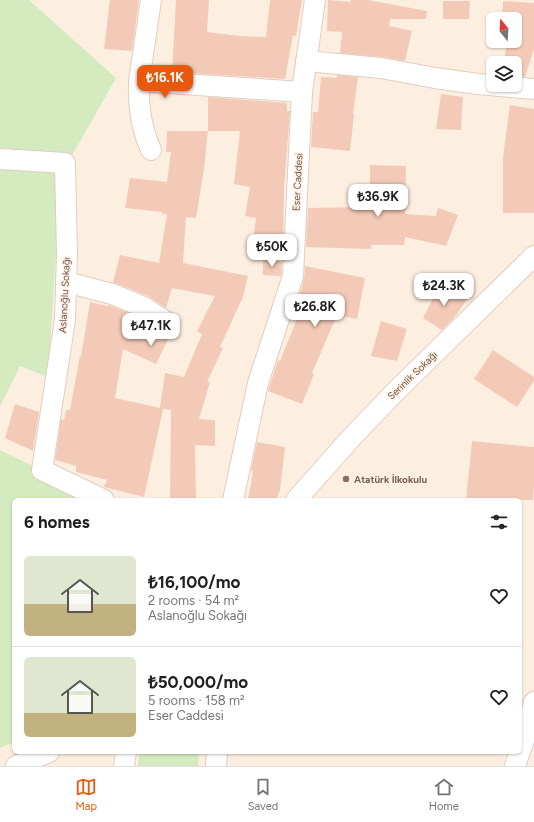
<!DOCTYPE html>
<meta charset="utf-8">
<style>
body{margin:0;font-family:Figtree,sans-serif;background:#f6f6f6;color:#202124;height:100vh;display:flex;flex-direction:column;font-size:15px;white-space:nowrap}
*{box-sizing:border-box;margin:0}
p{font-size:13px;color:#757577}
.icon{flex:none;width:22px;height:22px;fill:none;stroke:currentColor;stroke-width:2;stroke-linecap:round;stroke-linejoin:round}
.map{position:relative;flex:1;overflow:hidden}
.drawer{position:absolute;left:12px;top:498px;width:510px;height:256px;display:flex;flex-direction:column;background:#fff;border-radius:6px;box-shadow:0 1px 3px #0004}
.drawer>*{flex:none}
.needle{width:26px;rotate:342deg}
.controls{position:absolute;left:486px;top:12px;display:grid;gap:8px}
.controls a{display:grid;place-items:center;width:36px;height:36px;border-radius:6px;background:#fff;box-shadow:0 1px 3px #0004;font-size:20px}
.price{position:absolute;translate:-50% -34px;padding:0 9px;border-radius:8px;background:#fff;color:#222;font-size:13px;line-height:26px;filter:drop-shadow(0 1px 2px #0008)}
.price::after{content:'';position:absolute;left:50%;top:24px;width:12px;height:9px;margin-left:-6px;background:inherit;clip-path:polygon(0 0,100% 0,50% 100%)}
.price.active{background:#ea580c;color:#fff}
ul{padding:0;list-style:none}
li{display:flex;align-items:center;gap:12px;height:100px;padding:0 12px}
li+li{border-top:1px solid #e0e0e0}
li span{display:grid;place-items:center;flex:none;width:112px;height:80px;border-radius:6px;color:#555}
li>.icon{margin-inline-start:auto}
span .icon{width:48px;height:48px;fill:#fffc;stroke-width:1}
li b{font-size:17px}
h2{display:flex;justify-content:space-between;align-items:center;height:48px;padding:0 12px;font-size:17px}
.dock{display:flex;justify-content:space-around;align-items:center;height:56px;border-top:1px solid #e0e0e0;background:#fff;font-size:11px;color:#757577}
.dock a{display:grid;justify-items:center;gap:2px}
.dock .active{color:#ea580c}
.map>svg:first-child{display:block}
.green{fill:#d4eabf}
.building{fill:#f3cab7}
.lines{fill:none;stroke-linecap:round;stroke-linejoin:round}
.minor-casing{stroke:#e3ccbf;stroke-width:22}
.minor{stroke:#fff;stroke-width:20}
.education-dot{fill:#8d6e63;stroke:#fff3e7;stroke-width:1.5}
.labels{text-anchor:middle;stroke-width:3;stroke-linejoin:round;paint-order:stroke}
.street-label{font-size:10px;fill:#745347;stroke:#fff3e7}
.education-label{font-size:10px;font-weight:bold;fill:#785e54;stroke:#fff3e7;text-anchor:start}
</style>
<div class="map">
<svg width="534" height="766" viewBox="0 0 534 766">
<rect width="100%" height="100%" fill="#fdefe0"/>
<g class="green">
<polygon points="0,0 29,0 116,78 61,175 48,377 20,366 0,406"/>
<polygon points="0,450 103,500 14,500 14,742 0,748"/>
<polygon points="139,752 199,752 198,766 138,766"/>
</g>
<g class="building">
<polygon points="110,0 139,0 132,51 104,49"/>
<polygon points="176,0 209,0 207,32 239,36 266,37 270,0 302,0 296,36 293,35 285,79 172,72"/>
<polygon points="328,0 351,2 351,0 368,0 427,11 426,19 390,19 389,26 412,31 405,61 382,57 340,53 342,32 327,31"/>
<polygon points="443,1 470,1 469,19 443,19"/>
<polygon points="503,1 534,3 534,49 525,77 515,76 515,63 503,63 508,41 515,41 515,19 502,19"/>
<polygon points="337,75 358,77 353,114 354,115 350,151 311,147 313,112 318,112 321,77 337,78"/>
<polygon points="441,94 463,97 461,130 436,129"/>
<polygon points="208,97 287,103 287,111 290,111 284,189 283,246 264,245 264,243 253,241 256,218 245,216 250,187 234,184 240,131 208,131"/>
<polygon points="510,105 534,109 534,213 503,213 503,157"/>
<polygon points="167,131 208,131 204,169 196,218 186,217 183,263 248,276 242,301 241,301 220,347 223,348 207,382 210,382 199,419 215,420 215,446 195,445 196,500 170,500 171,410 163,409 144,497 104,487 107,480 76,472 76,466 55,460 61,419 64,420 66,410 70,410 80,356 81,357 90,302 107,306 108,305 139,317 159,331 165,332 172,331 156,364 123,349 115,398 160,408 165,373 184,377 202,334 197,331 215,296 172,288 166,308 148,296 113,282 120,255 159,263 167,214 162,214 162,212 125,208 130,178 167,182 171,152 166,152"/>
<polygon points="370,165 406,166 405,214 436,216 438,208 458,215 446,246 405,237 404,245 371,245 371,249 306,247 308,208 370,207"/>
<polygon points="263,258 282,262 281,276 263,275"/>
<polygon points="305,266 365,278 357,319 337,315 312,373 314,374 302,404 268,391 278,360 280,361 306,297 299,297 304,279"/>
<polygon points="440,285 468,298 454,318 442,330 423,318"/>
<polygon points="381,321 407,329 397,361 371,356"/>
<polygon points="493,350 534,377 534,381 517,407 474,379"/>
<polygon points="15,404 39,412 33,451 5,438"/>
<polygon points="472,441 534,447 534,486 533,500 466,500"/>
<polygon points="257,442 285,447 280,490 276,500 248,500 253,471 251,471"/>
</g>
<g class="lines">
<defs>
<g id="minor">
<polyline points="151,0 139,81 302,92"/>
<polyline points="306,61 381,68 435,78 478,84 534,89"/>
<path d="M139,81C138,105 141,128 151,150"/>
<polyline points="0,159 65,163 67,254 65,320 42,470 104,500"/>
<polyline points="66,282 112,294 144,307 165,321"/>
<polyline points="233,500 258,383 293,276 302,92 315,0"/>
<polyline points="296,500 351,438 396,391 534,256"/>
<polyline points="16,766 49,752"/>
<polyline points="124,766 126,752"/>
<polyline points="216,766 217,752"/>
<polyline points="515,766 526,734 534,702"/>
</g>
</defs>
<use href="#minor" class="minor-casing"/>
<use href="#minor" class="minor"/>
</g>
<circle class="education-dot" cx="346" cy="479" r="4"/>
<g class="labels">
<g class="street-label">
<text transform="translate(297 182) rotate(-87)" y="4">Eser Caddesi</text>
<text transform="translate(64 295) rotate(-87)" y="4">Aslanoğlu Sokağı</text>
<text transform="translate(412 375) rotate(-44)" y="4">Serinlik Sokağı</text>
</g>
<g class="education-label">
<text x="354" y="483">Atatürk İlkokulu</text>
</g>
</g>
</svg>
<div class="controls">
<a><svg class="needle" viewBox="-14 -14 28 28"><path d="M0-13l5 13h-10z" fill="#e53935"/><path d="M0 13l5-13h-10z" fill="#757577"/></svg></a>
<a><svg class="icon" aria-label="layers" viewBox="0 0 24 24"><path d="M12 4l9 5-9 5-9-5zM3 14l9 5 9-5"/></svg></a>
</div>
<b class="price active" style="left:165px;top:99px">₺16.1K</b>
<b class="price" style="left:378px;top:218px">₺36.9K</b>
<b class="price" style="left:272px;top:268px">₺50K</b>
<b class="price" style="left:444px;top:307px">₺24.3K</b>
<b class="price" style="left:315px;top:328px">₺26.8K</b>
<b class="price" style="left:151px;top:347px">₺47.1K</b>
<section class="drawer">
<h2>6 homes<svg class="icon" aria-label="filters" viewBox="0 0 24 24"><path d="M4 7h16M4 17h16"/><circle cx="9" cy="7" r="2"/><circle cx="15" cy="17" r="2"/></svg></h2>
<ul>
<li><span style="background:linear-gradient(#dfe7d0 60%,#c2b280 0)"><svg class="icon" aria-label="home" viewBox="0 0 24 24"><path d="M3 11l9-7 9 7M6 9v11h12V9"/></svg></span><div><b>₺16,100/mo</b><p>2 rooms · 54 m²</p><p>Aslanoğlu Sokağı</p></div><svg class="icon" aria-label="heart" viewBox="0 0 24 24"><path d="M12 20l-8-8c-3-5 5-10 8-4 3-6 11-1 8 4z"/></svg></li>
<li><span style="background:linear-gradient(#dfe7d0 70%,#c2b280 0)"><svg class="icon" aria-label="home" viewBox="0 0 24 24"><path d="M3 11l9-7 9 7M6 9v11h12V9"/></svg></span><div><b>₺50,000/mo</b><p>5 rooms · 158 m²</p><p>Eser Caddesi</p></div><svg class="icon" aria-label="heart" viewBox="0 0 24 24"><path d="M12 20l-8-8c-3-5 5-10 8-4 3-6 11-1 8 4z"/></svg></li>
</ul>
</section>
</div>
<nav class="dock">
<a class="active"><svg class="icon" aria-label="map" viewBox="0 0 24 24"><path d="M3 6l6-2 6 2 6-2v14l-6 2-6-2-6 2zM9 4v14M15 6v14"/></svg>Map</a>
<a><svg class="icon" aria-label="saved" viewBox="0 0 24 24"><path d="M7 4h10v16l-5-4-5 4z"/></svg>Saved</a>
<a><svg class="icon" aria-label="home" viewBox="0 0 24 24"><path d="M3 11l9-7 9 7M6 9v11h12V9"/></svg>Home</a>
</nav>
